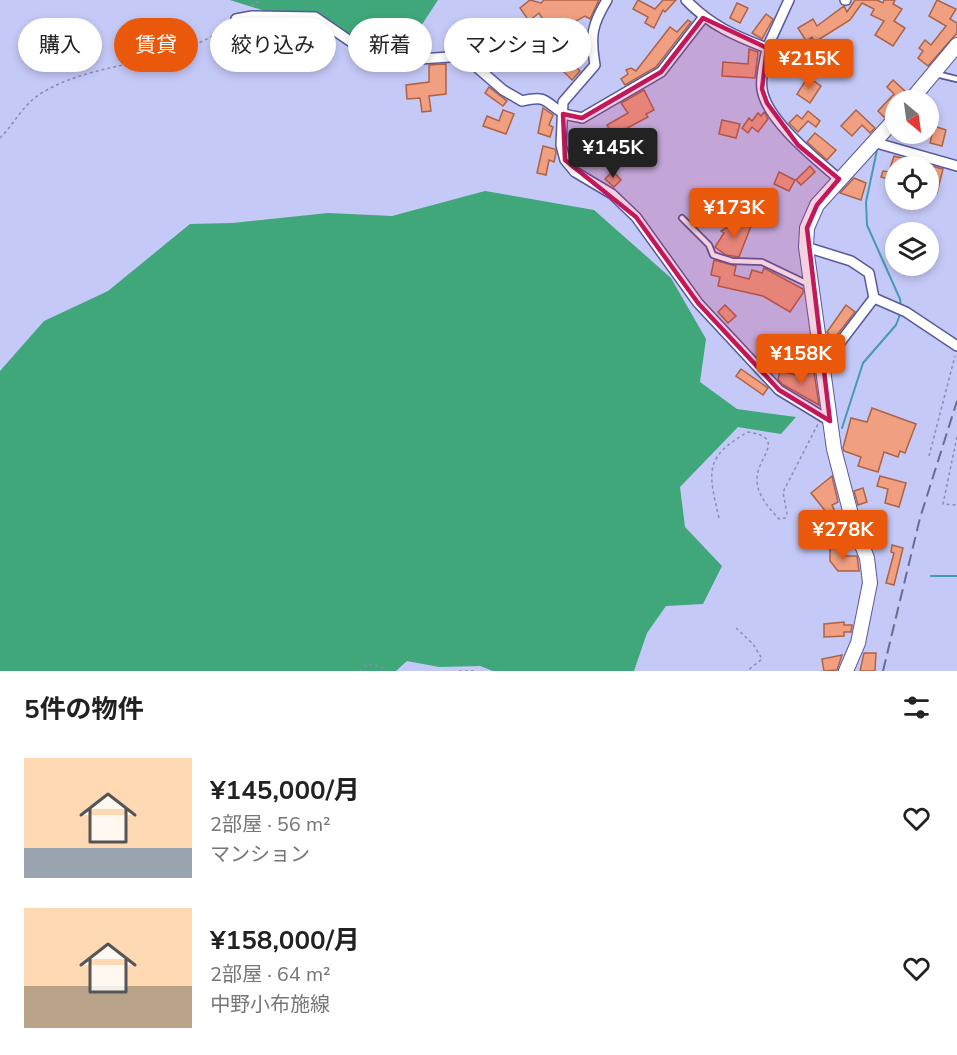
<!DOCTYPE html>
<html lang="ja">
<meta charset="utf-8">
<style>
body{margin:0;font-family:"Nunito Sans","Noto Sans JP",sans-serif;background:#f2f2f2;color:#222;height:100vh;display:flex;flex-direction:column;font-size:22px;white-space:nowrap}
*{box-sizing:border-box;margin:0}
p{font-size:20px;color:#767676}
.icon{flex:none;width:33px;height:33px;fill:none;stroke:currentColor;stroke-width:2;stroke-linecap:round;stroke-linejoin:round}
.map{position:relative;height:671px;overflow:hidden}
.side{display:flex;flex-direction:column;background:#fff;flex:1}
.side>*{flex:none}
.hud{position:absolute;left:18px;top:18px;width:600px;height:54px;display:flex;gap:12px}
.needle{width:39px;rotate:151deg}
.buttons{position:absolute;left:885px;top:90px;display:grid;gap:12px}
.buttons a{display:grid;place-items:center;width:54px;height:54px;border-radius:50%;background:#fff;box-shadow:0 3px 9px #0003;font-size:30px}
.price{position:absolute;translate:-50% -51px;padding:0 14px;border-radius:6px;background:#ea580c;color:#fff;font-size:20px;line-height:39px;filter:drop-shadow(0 2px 3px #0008)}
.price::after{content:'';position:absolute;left:50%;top:36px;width:18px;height:14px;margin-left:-9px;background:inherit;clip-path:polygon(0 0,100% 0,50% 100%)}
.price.active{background:#222;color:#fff}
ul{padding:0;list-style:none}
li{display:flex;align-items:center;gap:18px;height:150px;padding:0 24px}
li span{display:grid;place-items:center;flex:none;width:168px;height:120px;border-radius:0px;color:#555}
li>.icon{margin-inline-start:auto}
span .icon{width:72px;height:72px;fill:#fffc;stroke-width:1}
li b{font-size:26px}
h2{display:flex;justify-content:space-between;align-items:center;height:72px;padding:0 24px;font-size:26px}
.tag{padding:0 21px;border-radius:27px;background:#fff;box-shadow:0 3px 9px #0003;font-size:21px;line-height:54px}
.tag.active{background:#ea580c;color:#fff}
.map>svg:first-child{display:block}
.forest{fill:#3fa779}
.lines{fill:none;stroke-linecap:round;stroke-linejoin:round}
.stream{stroke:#469ab4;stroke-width:2}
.building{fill:#f09f81;stroke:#ae6246;stroke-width:1.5}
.service-casing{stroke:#58599c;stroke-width:8}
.minor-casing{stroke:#58599c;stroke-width:12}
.secondary-casing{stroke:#58599c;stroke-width:16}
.path{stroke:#898cb3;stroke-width:1.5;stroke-dasharray:3 3;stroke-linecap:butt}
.service{stroke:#fff;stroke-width:4.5}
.minor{stroke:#fff;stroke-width:9}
.secondary{stroke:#fff;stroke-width:14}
.rail{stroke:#696b90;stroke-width:2;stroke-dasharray:12 6;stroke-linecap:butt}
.marked{fill:#c2185b;fill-opacity:0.2;stroke:#c2185b;stroke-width:4.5;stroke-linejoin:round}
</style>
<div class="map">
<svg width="957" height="671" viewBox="0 0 957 671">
<rect width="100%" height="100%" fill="#c5c9f7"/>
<g class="forest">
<polygon points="230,0 438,0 421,26 366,43"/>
<polygon points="485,191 594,210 671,278 706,339 700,382 737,409 796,417 781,434 738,427 680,487 685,527 722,566 703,604 666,606 647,633 634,671 493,671 480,666 439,667 407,661 396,671 0,671 0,371 44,321 108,291 190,224 232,223 328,213 392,216"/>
</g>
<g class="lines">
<g class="stream">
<polyline points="877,150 866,202 867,225 900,299 901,307"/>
<polyline points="842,428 863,363 896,325 901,312"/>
<polyline points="931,576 957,576"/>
</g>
</g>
<g class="building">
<polygon points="530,0 541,3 544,0 599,0 590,19 585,16 552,34 539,13 529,21 520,8"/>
<polygon points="638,0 655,9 663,0 676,0 665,12 663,10 654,28 645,23 648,17 633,9"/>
<polygon points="855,0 877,0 883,3 884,0 895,0 893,4 902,9 894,21 905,28 893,46 875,35 884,21 871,15 874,9 862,3 850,20 815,42 812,37 806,41 798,28 813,19 817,26 844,6 847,12"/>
<polygon points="937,0 956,9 950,19 957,23 957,33 928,66 918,58 923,51 919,48 925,40 931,45 946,26 929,16"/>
<polygon points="737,3 748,8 740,23 730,18"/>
<polygon points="766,14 773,19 762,39 752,33"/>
<polygon points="688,20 691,22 656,67 625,85 621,79 628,74 626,70 631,68 636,71 670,27 677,32"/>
<polygon points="749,49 758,52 755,78 722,76 723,62 748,64"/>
<polygon points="560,50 580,71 572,80 551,59"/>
<polygon points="446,64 446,94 429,96 431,111 422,112 420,98 407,99 406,85 429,82 429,65"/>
<polygon points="808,77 821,86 810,103 797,94"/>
<polygon points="893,80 906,92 902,100 896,100 896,109 884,117 878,111 894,94 887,87"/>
<polygon points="489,87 507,101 503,106 485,93"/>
<polygon points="644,90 654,110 646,114 648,117 614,135 622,144 611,154 608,151 597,164 593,160 589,165 583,159 611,132 607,125 628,113 621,103"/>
<polygon points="543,108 553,115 549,125 553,127 550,137 538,133"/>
<polygon points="503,110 514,114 506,134 483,126 487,116 499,121"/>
<polygon points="856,110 875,128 870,133 862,125 852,136 841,126"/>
<polygon points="808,111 820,121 816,127 808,121 798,132 789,123 797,115 802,119"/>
<polygon points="764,112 768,119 758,132 752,127 748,133 742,128 749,118 752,121 758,113 761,116"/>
<polygon points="722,120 740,124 736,138 719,134"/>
<polygon points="934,126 946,130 942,146 930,143"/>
<polygon points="815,133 836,150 827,160 807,142"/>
<polygon points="543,146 555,149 556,153 554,162 549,160 546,175 537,173"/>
<polygon points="894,156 926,164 926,166 896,166 896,181 881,177 883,171 889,172"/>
<polygon points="810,166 815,172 801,185 796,180"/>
<polygon points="931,166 943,169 937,193 928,191"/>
<polygon points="613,171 621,180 614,187 605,179"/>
<polygon points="779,172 795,180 789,191 774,184"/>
<polygon points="854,178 866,183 861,200 840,193"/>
<polygon points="741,220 751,226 739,257 726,255 715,247 724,233 721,231"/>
<polygon points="714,260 736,266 734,275 749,279 752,270 762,273 764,268 803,289 803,293 790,312 763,296 718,286 720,277 711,275"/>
<polygon points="725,305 736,316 728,323 718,312"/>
<polygon points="846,305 855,312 833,340 827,332"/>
<polygon points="741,369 768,388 763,395 736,376"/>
<polygon points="780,371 800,376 800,374 814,372 819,405 782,384 778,379"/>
<polygon points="872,408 916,424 905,453 900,451 898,457 884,452 878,472 858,466 861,457 844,451 843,448 851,418 867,422"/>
<polygon points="832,476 838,502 832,505 836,514 830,517 811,493"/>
<polygon points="880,476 906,483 899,507 885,503 888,489 877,486"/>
<polygon points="863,488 867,502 858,505 854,491"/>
<polygon points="892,545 903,548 894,585 886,583 894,553 891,552"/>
<polygon points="830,547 842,548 842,556 857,556 859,571 838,571 830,561"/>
<polygon points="844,622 844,625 852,625 851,632 844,632 844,636 824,637 824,624"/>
<polygon points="864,653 876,653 875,671 860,671"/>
<polygon points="842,655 837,670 824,671 822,659"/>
</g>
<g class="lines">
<defs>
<g id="service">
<polyline points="936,74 957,79"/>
<polyline points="682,218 709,245 713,255 732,261 762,262 810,285"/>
</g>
<g id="minor">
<path d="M607,0C592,25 590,35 595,65L563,102L561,145L565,160L575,172L612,194L636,217L698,303L779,390L830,421"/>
<path d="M686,0C710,25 735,36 767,48C765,60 760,77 762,89C766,120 817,160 839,179"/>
<polyline points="845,0 846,0"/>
<path d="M236,19L252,16L315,17L363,50L420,59L464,56L503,90L522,101C548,95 544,102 563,113C568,116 576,116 582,118L661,72L703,18"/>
<polyline points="767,48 789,0"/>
<polyline points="873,142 957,166"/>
<polyline points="806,247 851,261 869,273 874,298 906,312 957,346"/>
<polyline points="822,366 874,298"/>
</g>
<g id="secondary">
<polyline points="911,100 957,45"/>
<polyline points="846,671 858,643 870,583 867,558 853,522 834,449 806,247 807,228 817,205 896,118"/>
</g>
</defs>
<use href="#service" class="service-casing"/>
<use href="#minor" class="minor-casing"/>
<use href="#secondary" class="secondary-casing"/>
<g class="path">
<polyline points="251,6 261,0"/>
<path d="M0,138C14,124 23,105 40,94C95,59 173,68 229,25"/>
<polyline points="957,437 943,504 957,505"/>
<polyline points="929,456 955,356"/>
<path d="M719,518C708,471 704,457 748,432C787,438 758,456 757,478C756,494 769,508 779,519L785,518L787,514L783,492L818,424"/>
<polyline points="736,628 753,644 762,659 747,671"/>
<polyline points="360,671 368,664 382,667 384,671"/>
<polyline points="459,671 474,671"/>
</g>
<use href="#service" class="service"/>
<use href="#minor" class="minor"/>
<use href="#secondary" class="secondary"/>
<polyline class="rail" points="883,671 920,518 957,401"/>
</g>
<path class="marked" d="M703,18L767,48L762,89L767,103L798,145L839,179L817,205L807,228L830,421L779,390L698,303L636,217L565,160L563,114L582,118L661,72Z"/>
</svg>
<div class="buttons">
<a><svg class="needle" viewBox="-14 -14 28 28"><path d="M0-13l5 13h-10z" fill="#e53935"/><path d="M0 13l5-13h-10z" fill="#767676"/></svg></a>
<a><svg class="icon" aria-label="locate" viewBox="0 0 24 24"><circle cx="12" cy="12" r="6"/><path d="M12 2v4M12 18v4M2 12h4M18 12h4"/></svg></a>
<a><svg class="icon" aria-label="layers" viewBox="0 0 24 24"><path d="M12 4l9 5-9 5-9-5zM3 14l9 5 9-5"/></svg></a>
</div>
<b class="price" style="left:809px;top:90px">¥215K</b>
<b class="price active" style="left:613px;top:179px">¥145K</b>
<b class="price" style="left:734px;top:239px">¥173K</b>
<b class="price" style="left:801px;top:385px">¥158K</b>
<b class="price" style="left:843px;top:561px">¥278K</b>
<div class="hud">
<a class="tag">購入</a>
<a class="tag active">賃貸</a>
<a class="tag">絞り込み</a>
<a class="tag">新着</a>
<a class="tag">マンション</a>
</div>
</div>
<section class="side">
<h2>5件の物件<svg class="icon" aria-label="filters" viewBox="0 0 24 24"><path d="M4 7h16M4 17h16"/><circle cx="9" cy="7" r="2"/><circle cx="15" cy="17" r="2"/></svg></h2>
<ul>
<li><span style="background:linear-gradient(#ffd9b3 75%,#9aa5b1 0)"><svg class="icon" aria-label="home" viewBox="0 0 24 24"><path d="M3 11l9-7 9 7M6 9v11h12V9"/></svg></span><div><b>¥145,000/月</b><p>2部屋 · 56 m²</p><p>マンション</p></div><svg class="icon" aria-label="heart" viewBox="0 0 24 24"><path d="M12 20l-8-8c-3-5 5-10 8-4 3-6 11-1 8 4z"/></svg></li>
<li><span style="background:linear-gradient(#ffd9b3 65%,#b9a48a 0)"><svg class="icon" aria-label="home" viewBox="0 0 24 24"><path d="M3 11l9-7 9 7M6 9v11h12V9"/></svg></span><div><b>¥158,000/月</b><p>2部屋 · 64 m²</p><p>中野小布施線</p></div><svg class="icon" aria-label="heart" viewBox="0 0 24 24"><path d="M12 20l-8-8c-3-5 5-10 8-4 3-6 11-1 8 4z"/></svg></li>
</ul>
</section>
